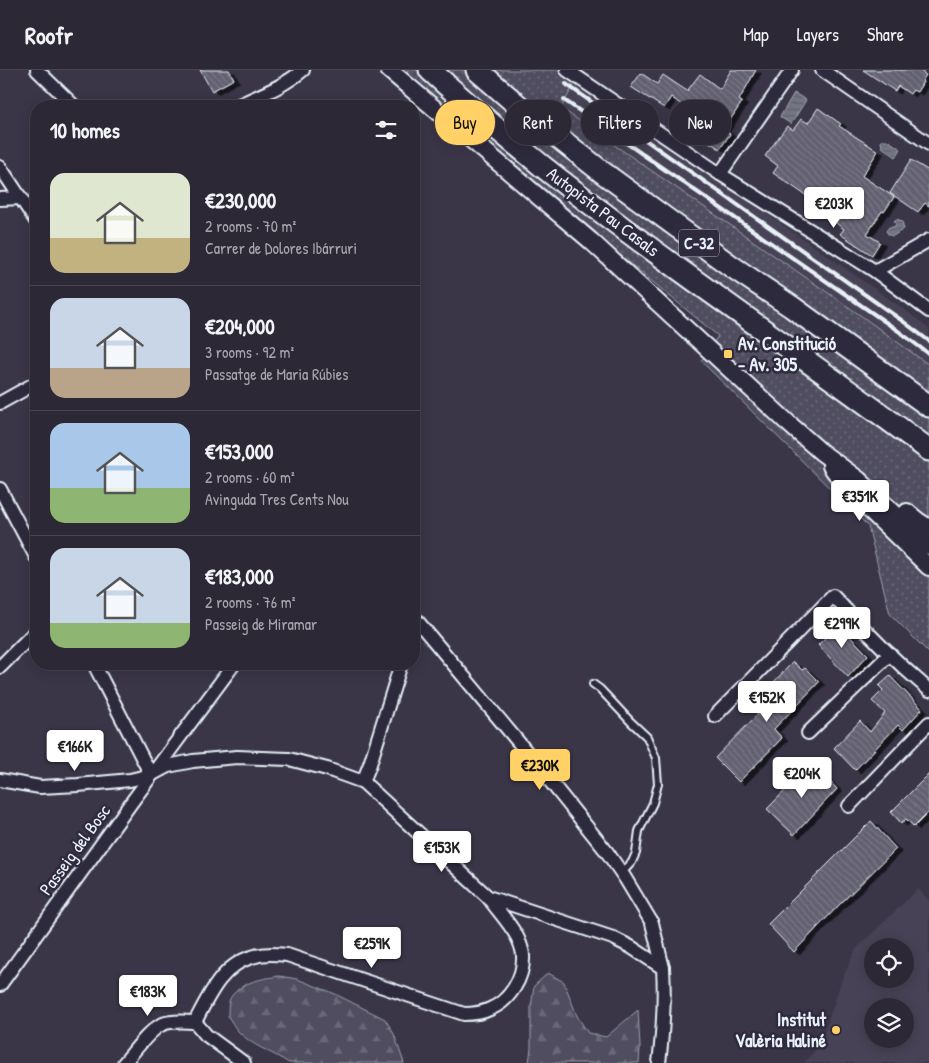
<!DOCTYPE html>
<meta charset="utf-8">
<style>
body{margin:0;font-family:"Patrick Hand",sans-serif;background:#34303e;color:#f1f3f6;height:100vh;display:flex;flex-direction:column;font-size:19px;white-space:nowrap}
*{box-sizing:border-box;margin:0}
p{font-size:16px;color:#a6a6ad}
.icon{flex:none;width:28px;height:28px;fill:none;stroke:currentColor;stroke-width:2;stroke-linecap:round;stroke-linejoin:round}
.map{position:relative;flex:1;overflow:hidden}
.panel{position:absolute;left:30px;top:30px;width:390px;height:570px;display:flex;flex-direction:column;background:#2c2836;border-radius:20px;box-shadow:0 2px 12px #0003,0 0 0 1px #484451}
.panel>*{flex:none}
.guide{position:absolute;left:435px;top:30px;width:419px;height:45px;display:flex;gap:10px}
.buttons{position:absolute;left:864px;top:868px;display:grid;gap:10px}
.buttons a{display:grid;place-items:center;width:50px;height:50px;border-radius:50%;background:#2c2836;box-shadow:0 2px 12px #0003,0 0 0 1px #484451;font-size:25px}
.price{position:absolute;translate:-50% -42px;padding:0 11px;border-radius:5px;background:#fff;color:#222;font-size:16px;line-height:32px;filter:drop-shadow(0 1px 2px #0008)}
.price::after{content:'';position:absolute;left:50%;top:30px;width:15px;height:11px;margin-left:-8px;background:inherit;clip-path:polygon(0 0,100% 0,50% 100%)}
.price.current{background:#ffd166;color:#111}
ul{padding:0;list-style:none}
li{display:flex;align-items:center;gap:15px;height:125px;padding:0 20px}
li+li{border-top:1px solid #484451}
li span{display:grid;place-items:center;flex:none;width:140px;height:100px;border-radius:15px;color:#555}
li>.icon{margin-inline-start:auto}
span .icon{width:60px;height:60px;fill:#fffc;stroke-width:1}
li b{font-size:21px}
h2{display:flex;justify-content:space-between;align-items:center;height:60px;padding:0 20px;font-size:21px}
.chip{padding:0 18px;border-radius:22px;background:#2c2836;box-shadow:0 2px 12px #0003,0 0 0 1px #484451;font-size:18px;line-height:45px}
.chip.current{background:#ffd166;color:#111}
header{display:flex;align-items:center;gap:30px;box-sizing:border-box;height:70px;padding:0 25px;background:#2c2836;border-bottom:1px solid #484451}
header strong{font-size:24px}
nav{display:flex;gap:28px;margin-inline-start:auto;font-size:18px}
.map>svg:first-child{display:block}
.built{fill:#464354;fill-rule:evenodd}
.grass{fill:url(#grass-dots);stroke:#9ca0ac}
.forest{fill:url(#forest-firs);stroke:#9ca0ac}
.water{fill:url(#water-rules);stroke:#a2a6b1}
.building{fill:url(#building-back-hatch);stroke:#e8f1f8;filter:url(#shadow)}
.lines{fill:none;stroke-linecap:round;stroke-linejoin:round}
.lane-casing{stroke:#e8f1f8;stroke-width:10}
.street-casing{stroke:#e8f1f8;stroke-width:16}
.secondary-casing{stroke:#e8f1f8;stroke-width:20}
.highway-casing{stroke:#e8f1f8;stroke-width:25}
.lane{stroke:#2f2a3d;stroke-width:6}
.street{stroke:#2f2a3d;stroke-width:12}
.secondary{stroke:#2f2a3d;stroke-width:16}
.highway{stroke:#2f2a3d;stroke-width:21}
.rail{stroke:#e8f1f8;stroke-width:4}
.poi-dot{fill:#ffd166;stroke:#2f2a3d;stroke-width:2}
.labels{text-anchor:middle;stroke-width:5;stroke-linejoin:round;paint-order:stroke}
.shield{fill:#2f2a3d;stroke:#b0b5c0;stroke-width:1}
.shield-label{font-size:16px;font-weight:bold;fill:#e8f1f8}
.street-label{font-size:18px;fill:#e8f1f8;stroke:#2f2a3d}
.poi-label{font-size:18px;font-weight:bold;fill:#e8f1f8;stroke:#2f2a3d;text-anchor:start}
</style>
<header>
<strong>Roofr</strong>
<nav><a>Map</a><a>Layers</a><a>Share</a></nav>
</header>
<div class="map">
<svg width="929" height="993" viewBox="0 0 929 993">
<defs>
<pattern id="grass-dots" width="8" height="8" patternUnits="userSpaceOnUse" patternTransform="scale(1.25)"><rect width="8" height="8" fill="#504e5f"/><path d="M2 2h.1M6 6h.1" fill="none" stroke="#696877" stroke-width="1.8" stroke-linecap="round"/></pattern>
<pattern id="forest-firs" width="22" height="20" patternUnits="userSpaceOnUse" patternTransform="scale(1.25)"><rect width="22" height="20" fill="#504e5f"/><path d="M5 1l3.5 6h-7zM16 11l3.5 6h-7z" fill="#696877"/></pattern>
<pattern id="water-rules" width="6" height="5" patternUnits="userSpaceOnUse" patternTransform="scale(1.25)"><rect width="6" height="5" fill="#737482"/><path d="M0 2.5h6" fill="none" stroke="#5f6069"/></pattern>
<pattern id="building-back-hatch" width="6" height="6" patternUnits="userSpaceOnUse" patternTransform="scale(1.25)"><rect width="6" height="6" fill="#636171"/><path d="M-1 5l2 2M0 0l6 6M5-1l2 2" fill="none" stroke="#797886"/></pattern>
<filter id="shadow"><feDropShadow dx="5.5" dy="3" stdDeviation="0" flood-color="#0009"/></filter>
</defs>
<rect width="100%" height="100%" fill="#3a3648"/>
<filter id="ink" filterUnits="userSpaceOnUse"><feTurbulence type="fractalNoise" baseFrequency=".02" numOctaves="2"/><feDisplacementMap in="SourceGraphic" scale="10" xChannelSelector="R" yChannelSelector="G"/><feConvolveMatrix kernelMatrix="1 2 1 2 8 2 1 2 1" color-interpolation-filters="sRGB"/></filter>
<g filter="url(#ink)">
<g class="built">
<polygon points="576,11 908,242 929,259 929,295 860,245 561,38"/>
<path d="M918,819L929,830V993H804L820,975L841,912L856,879ZM905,876V909H872V876ZM905,936V969H872V936Z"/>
</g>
<polygon class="grass" points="402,0 559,0 576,11 561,38 860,245 929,295 929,583 890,544 868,456 701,291 718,266 583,154"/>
<g class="forest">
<polygon points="548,903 564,912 577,946 588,963 606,967 638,940 640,977 639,993 529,993 531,978 531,937 534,916"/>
<path d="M279,906L297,909L333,923L385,949L394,964L404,993H289C272,982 250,975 237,960C234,956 231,951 228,946C228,941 228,931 231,927C242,911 262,909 279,906Z"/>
</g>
<g class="water">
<polygon points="794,23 806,30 791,54 780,47"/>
<polygon points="882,70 887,70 901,79 896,87 882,77 881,72"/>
<polygon points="896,149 902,151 904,159 893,166 889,165 886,161 889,157 894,157 896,154 894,151"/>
</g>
<g class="building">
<polygon points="200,0 229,0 234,9 212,21"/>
<polygon points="731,0 756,0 739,30 742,32 724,59 730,64 720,79 698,65 706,53 671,27 664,38 631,17 641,3 657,14 663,5 687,21 700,4 720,19"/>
<polygon points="863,0 919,0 926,5 922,11 923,12 917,22 913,20 910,24 898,16 895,21"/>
<polygon points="818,38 841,54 839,56 878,81 862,106 894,127 884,142 882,141 867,164 880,172 872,185 840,164 844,159 836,153 839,148 819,136 820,135 773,103 778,96 765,86 787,56 793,60 801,49 808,53"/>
<polygon points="911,90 929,101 929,136 925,133 918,142 890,123"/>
<polygon points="835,551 868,585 848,607 818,575 826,567 822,563"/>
<polygon points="793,592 802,600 805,598 819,612 774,659 782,668 739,712 715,688 758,644 760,645 777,627 768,618"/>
<polygon points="890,606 922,639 903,660 898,655 855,700 834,678 860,651 870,662 885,643 872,631 883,620 879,616"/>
<polygon points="812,693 837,719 794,765 767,739"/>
<polygon points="929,704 929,742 914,757 906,749 901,753 891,742"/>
<polygon points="871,751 896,779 839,835 794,882 768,854"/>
</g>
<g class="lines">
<defs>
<polyline id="lane" points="593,614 600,619 631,652 647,667 656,688 658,714 653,733 639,761 636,783 632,792 621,804"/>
<g id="street">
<polyline points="37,0 74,36"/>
<polyline points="567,0 720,104 875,201 929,241"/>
<polyline points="822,0 929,74"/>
<path d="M237,36C260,25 283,17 303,0"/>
<polyline points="0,97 36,151"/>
<polyline points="720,104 792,0"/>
<polyline points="0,129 21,128"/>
<polyline points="875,201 929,170"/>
<polyline points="0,333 36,313"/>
<polyline points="0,419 36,487"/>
<polyline points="414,547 525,680 607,782 625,808 652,853 663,898"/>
<polyline points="94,594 151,705"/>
<polyline points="0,597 36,561"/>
<path d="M715,646L833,526C863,559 895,591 929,620"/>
<polyline points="808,663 890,584"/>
<path d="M0,710L40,717L78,715L130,710L151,705L168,696L193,691L237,687L289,689L327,699L363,712L376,724L488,827L613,868L631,877L663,898C665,930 663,961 659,993"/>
<polyline points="363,712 370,694 401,594"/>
<polyline points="849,736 929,653"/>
<polyline points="0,915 131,733 234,594"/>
<path d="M195,952C208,927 222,895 252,887C263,883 275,884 287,885L464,944C473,944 482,943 490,939C510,931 524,907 523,886C523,881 521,876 519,871C514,858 497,840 488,827"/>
<polyline points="195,952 206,965 244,993"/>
<path d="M124,993C133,983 151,958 163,954C173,950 185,952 195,952"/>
</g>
<g id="secondary">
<polyline points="389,0 591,171 788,353 821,382 859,410 929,476"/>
<polyline points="831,396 847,418 929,497"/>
<polyline points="907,442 918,451 929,458"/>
</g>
<g id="highway">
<path d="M430,0C466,33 504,65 542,96C667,195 801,284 929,380"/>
<polyline points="477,0 521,38 602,102 731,196 792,237 929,336"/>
</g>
</defs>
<use href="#lane" class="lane-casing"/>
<use href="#street" class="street-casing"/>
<use href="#secondary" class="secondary-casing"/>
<use href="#highway" class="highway-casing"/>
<use href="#lane" class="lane"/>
<use href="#street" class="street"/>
<use href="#secondary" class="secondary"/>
<use href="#highway" class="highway"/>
<g class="rail">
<polyline points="566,14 904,252 929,271"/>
<polyline points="564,30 897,260 929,284"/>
</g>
</g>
</g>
<g class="poi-dot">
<rect x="723" y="279" width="10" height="10" rx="2.5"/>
<circle cx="836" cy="960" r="5"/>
</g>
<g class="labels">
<rect class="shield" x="679" y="159.5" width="40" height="27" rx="4"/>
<g class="shield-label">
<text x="699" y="179">C-32</text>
</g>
<g class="street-label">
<text transform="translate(603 142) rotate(37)" y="6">Autopista Pau Casals</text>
<text transform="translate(75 780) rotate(-54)" y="6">Passeig del Bosc</text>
</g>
<g class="poi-label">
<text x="738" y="280">Av. Constitució<tspan x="738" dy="21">- Av. 305</tspan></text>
<text x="826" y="956" text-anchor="end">Institut<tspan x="826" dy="21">Valèria Haliné</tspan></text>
</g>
</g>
</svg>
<div class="buttons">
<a><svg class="icon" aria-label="locate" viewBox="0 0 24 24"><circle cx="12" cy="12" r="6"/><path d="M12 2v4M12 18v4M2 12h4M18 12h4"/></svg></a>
<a><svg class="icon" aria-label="layers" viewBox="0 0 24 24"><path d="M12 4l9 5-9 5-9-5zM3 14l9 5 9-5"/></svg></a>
</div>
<b class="price" style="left:834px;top:159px">€203K</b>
<b class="price" style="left:860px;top:452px">€351K</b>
<b class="price" style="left:842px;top:579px">€299K</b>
<b class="price" style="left:767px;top:653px">€152K</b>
<b class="price" style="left:75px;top:702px">€166K</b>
<b class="price current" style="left:540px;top:721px">€230K</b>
<b class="price" style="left:802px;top:729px">€204K</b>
<b class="price" style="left:442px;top:803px">€153K</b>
<b class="price" style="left:372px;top:899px">€259K</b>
<b class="price" style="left:148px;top:947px">€183K</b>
<div class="guide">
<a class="chip current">Buy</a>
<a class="chip">Rent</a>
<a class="chip">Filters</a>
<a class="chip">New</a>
</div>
<section class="panel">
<h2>10 homes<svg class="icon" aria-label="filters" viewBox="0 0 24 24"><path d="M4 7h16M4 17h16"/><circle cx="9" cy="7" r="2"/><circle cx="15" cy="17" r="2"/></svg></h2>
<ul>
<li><span style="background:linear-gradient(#dfe7d0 65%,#c2b280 0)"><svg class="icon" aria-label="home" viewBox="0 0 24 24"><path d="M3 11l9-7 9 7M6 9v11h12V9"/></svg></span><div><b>€230,000</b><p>2 rooms · 70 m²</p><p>Carrer de Dolores Ibárruri</p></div></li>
<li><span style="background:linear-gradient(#c9d6e8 70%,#b9a48a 0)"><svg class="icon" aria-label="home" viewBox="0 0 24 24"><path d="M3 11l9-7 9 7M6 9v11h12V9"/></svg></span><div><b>€204,000</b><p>3 rooms · 92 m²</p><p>Passatge de Maria Rúbies</p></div></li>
<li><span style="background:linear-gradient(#a9c7e8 65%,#8fb573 0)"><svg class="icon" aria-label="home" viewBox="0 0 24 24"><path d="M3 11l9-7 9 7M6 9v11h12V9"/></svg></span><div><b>€153,000</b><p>2 rooms · 60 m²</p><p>Avinguda Tres Cents Nou</p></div></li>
<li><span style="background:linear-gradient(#c9d6e8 75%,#8fb573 0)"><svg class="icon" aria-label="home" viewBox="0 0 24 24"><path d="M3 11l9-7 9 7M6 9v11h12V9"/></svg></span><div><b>€183,000</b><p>2 rooms · 76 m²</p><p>Passeig de Miramar</p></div></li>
</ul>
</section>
</div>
